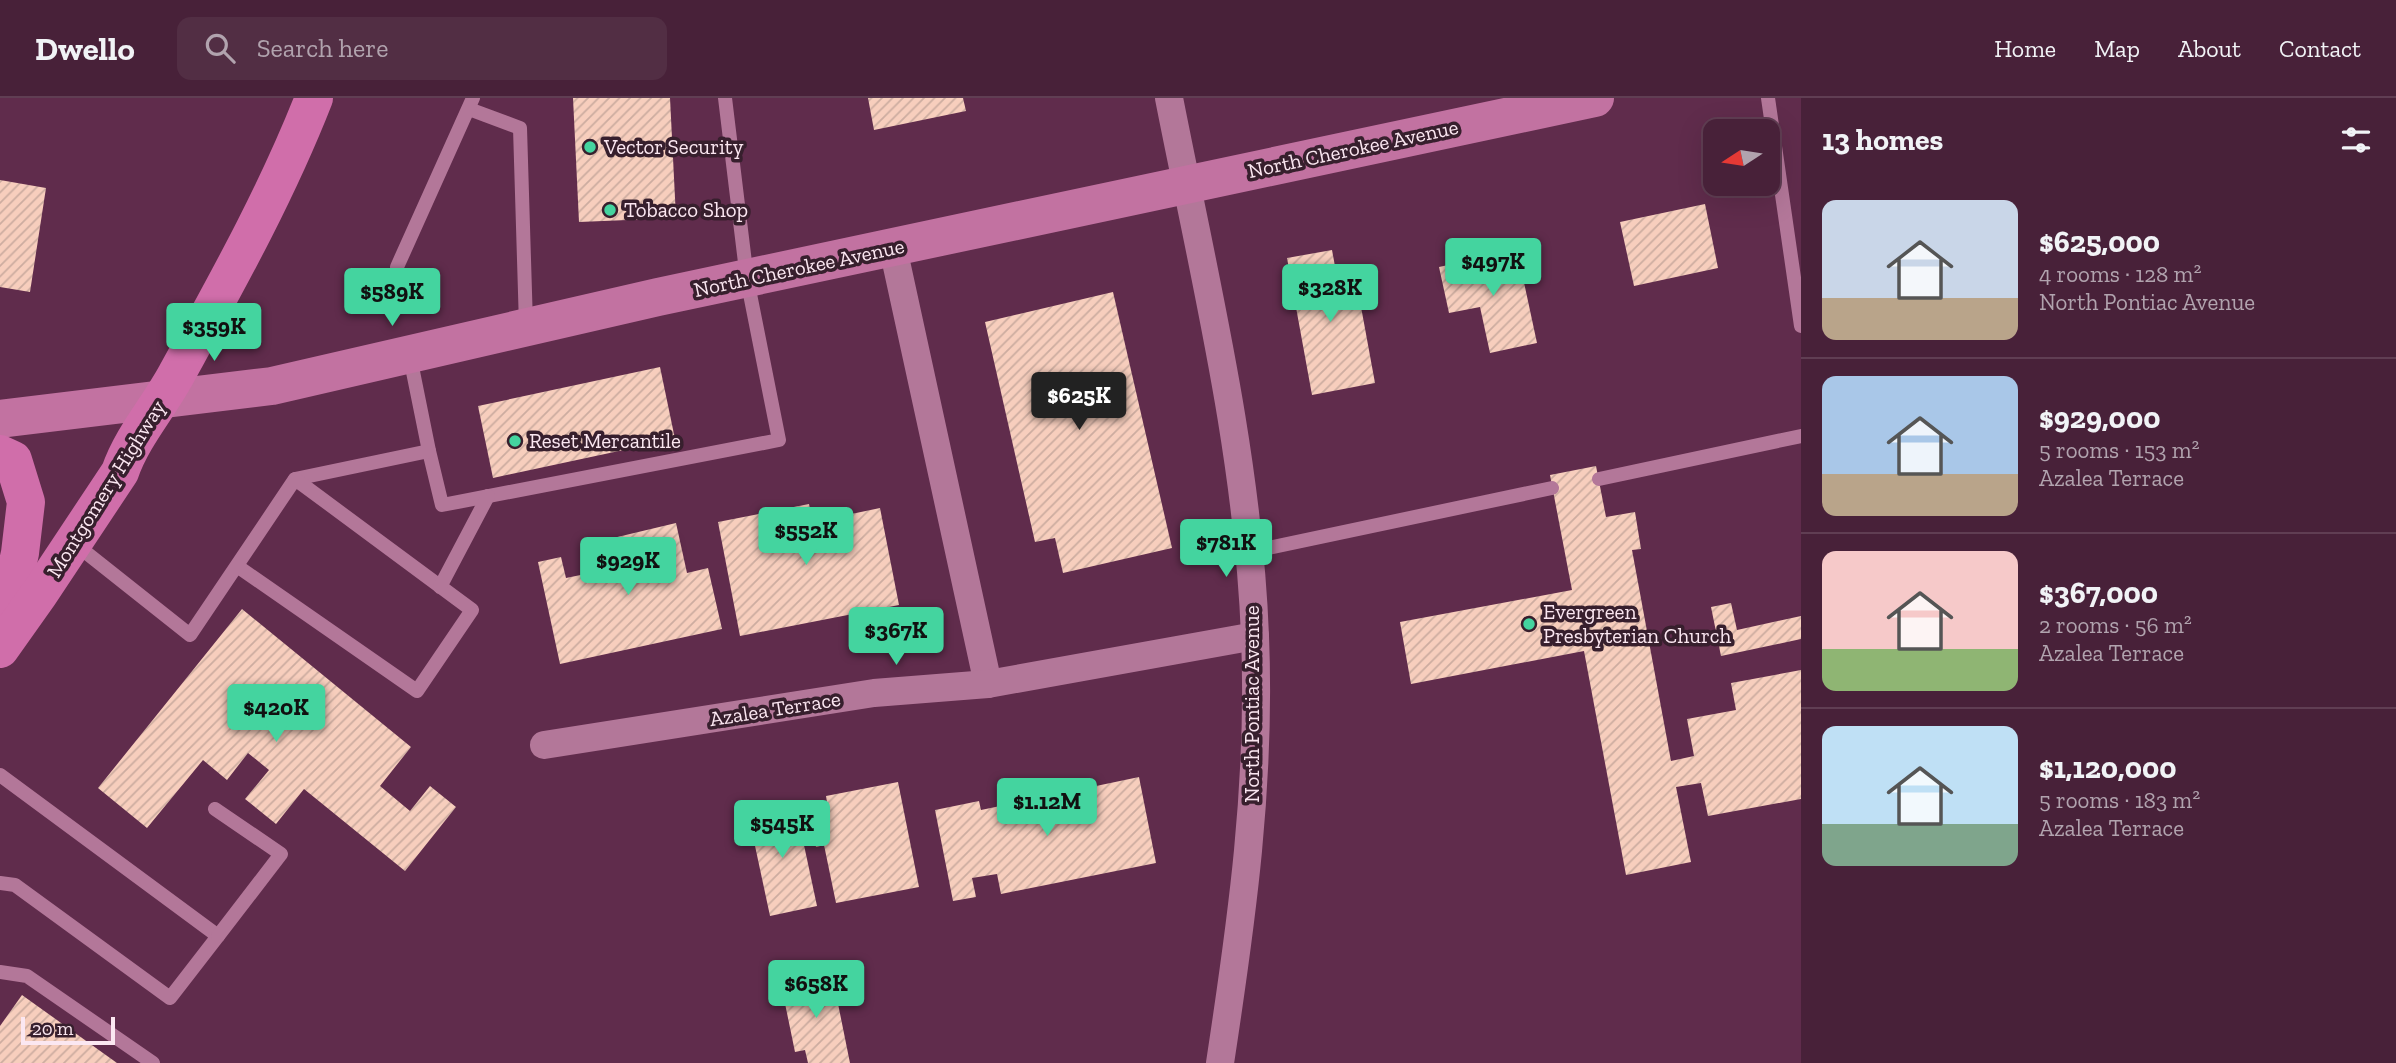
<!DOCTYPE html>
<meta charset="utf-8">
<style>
body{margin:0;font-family:"Zilla Slab",serif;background:#522e44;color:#f1f3f6;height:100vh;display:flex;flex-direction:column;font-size:26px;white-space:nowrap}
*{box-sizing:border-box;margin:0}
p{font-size:23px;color:#b1a3ae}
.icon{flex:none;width:38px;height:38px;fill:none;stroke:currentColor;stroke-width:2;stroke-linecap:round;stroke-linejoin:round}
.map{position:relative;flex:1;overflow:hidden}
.details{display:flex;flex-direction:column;background:#482139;width:595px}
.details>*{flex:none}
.needle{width:46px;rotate:258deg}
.controls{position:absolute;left:1703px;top:21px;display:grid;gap:14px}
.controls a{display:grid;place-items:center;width:77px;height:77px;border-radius:14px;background:#482139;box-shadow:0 7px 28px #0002,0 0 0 2px #603e53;font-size:35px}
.scale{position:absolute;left:21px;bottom:18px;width:94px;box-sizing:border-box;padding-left:7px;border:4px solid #fbe7f1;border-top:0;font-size:19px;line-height:24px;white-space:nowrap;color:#fbe7f1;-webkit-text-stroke:5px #371f2d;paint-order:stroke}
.price{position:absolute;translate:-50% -60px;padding:0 16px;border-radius:7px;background:#44d49f;color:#111;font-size:23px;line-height:46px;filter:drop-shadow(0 2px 4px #0008)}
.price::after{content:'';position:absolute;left:50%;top:42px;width:21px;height:16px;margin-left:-10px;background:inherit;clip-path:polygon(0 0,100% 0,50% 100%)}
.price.active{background:#222;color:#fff}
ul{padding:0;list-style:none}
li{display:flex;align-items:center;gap:21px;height:175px;padding:0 21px}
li+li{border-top:2px solid #603e53}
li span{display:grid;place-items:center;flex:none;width:196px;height:140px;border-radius:14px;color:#555}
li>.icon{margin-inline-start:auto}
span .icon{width:84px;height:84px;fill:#fffc;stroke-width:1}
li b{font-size:30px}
h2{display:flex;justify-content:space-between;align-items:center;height:84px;padding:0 21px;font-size:30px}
header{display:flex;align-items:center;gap:42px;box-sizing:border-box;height:98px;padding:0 35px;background:#482139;border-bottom:2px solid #603e53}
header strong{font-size:33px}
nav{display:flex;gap:38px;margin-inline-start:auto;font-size:24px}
.search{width:490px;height:63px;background:#522e44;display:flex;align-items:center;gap:18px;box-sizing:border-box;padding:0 24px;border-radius:14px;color:#b1a3ae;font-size:26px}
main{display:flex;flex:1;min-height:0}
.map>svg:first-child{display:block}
.building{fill:url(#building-hatch)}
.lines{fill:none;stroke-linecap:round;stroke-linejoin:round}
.lane{stroke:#b37799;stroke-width:14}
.street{stroke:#b37799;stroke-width:28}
.secondary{stroke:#c272a1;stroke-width:38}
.primary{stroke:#d06eaa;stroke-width:38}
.poi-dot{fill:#44d49f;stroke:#371f2d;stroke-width:2.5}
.labels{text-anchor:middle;stroke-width:7;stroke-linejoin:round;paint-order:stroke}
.poi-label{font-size:21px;fill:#fbe7f1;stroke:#371f2d;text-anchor:start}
.street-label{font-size:21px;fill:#fbe7f1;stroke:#371f2d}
</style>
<header>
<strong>Dwello</strong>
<div class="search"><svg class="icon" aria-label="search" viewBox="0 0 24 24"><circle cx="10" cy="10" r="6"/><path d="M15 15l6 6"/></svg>Search here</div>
<nav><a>Home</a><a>Map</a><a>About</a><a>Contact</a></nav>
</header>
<main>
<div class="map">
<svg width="1801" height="965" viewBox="0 0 1801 965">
<defs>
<pattern id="building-hatch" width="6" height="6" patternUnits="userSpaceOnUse" patternTransform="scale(1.75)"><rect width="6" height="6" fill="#f7cebd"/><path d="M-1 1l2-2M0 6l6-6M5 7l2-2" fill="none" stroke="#ccaca0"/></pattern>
</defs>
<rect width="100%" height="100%" fill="#602c4c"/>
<g class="building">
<polygon points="573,0 670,0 676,120 579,124"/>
<polygon points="868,0 963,0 966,13 874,32"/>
<polygon points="0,82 46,90 30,194 0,189"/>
<polygon points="1705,106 1718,170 1634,188 1620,124"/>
<polygon points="1332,152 1337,179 1355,176 1375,285 1312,297 1287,160"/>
<polygon points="1517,152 1537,245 1490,255 1480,209 1449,215 1439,169"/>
<polygon points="1113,194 1172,450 1063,475 1055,440 1035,444 985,224"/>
<polygon points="660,269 675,341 493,380 478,308"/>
<polygon points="1596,368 1606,419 1635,414 1641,451 1632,452 1671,663 1694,658 1687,621 1736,612 1731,585 1801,572 1801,701 1708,718 1701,685 1676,689 1691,764 1626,777 1584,553 1411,586 1400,524 1572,492 1550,377"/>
<polygon points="809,406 813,424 880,410 899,507 740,538 718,424"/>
<polygon points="676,425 687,475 708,470 722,531 560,566 538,464 561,459 566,480 595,474 588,446"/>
<polygon points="1731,505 1737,532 1801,518 1801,541 1721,558 1711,509"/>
<polygon points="242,511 411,649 380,688 410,713 430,688 456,709 405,773 304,691 276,726 245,701 269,672 248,655 227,682 203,662 147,730 98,690"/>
<polygon points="1139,679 1156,765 1001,796 997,776 972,780 976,799 953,803 935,712 979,703 981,712"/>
<polygon points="898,684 919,789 836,805 824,747 816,749 810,720 829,717 826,698"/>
<polygon points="795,705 817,808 770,818 748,715"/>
<polygon points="832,876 850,965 808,965 805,952 795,954 781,886"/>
<polygon points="22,897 117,965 0,965 0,928"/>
</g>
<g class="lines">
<g class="lane">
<polyline points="1768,0 1801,228"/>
<polyline points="469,11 520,30 526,227"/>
<polyline points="397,169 473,0"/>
<polyline points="429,353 442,407 779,342 747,181 725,0"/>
<polyline points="295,381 429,353 410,259"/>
<polyline points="1599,381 1801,338"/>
<polyline points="74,445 190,537 295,381 472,512 417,593 237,468"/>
<polyline points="1249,454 1552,390"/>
<polyline points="440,489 488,398"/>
<polyline points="0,677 218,838 170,900 15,787 0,785"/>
<polyline points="215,711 281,756 218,838"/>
<polyline points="0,874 27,878 153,965"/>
</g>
<g class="street">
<path d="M1169,0C1204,178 1248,356 1255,538C1261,685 1242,821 1220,965"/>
<polyline points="893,150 988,586"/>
<polyline points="544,647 874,595 988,586 1255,538"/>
</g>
<polyline class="secondary" points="0,321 272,288 658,199 1595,0"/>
<g class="primary">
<polyline points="0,356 13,362 26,404 20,455 2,537"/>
<path d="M0,551L39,496L120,374C132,339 158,310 176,277C226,186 276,97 314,0"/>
</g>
</g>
<g class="poi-dot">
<circle cx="590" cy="49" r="7"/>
<circle cx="610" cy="112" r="7"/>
<circle cx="515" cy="343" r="7"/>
<circle cx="1529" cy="526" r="7"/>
</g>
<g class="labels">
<g class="poi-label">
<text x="604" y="56">Vector Security</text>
<text x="624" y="119">Tobacco Shop</text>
<text x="529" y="350">Reset Mercantile</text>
<text x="1543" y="521">Evergreen<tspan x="1543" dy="24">Presbyterian Church</tspan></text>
</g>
<g class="street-label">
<text transform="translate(1353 51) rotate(-12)" y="7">North Cherokee Avenue</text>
<text transform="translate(799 170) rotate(-12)" y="7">North Cherokee Avenue</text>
<text transform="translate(106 391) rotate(-58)" y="7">Montgomery Highway</text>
<text transform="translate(1252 606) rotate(-90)" y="7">North Pontiac Avenue</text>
<text transform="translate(775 611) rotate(-9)" y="7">Azalea Terrace</text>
</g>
</g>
</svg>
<div class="controls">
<a><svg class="needle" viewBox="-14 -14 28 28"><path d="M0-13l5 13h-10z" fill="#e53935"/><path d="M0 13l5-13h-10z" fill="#b1a3ae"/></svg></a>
</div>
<div class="scale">20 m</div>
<b class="price" style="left:1493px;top:200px">$497K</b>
<b class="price" style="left:1330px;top:226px">$328K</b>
<b class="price" style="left:392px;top:230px">$589K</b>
<b class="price" style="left:214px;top:265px">$359K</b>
<b class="price active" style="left:1079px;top:334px">$625K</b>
<b class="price" style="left:806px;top:469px">$552K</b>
<b class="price" style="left:1226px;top:481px">$781K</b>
<b class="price" style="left:628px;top:499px">$929K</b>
<b class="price" style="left:896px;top:569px">$367K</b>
<b class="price" style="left:276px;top:646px">$420K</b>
<b class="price" style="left:1047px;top:740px">$1.12M</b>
<b class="price" style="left:782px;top:762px">$545K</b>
<b class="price" style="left:816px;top:922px">$658K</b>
</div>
<section class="details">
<h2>13 homes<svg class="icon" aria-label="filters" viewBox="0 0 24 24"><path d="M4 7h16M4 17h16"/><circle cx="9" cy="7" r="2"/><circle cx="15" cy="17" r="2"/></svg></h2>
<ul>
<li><span style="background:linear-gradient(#c9d6e8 70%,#b9a48a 0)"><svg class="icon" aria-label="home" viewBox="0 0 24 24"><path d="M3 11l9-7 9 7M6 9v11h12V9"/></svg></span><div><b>$625,000</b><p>4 rooms · 128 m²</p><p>North Pontiac Avenue</p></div></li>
<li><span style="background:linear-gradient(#a9c7e8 70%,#b9a48a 0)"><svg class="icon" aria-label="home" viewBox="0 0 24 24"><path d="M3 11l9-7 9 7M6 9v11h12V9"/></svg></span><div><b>$929,000</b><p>5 rooms · 153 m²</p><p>Azalea Terrace</p></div></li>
<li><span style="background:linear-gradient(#f6c9c9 70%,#8fb573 0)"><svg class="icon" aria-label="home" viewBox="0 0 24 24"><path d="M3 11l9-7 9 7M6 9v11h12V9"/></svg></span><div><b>$367,000</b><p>2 rooms · 56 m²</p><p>Azalea Terrace</p></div></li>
<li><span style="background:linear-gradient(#bfe0f5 70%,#7fa58c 0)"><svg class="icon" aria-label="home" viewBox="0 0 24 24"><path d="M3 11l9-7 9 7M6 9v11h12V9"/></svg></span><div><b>$1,120,000</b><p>5 rooms · 183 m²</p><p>Azalea Terrace</p></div></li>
</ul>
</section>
</main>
